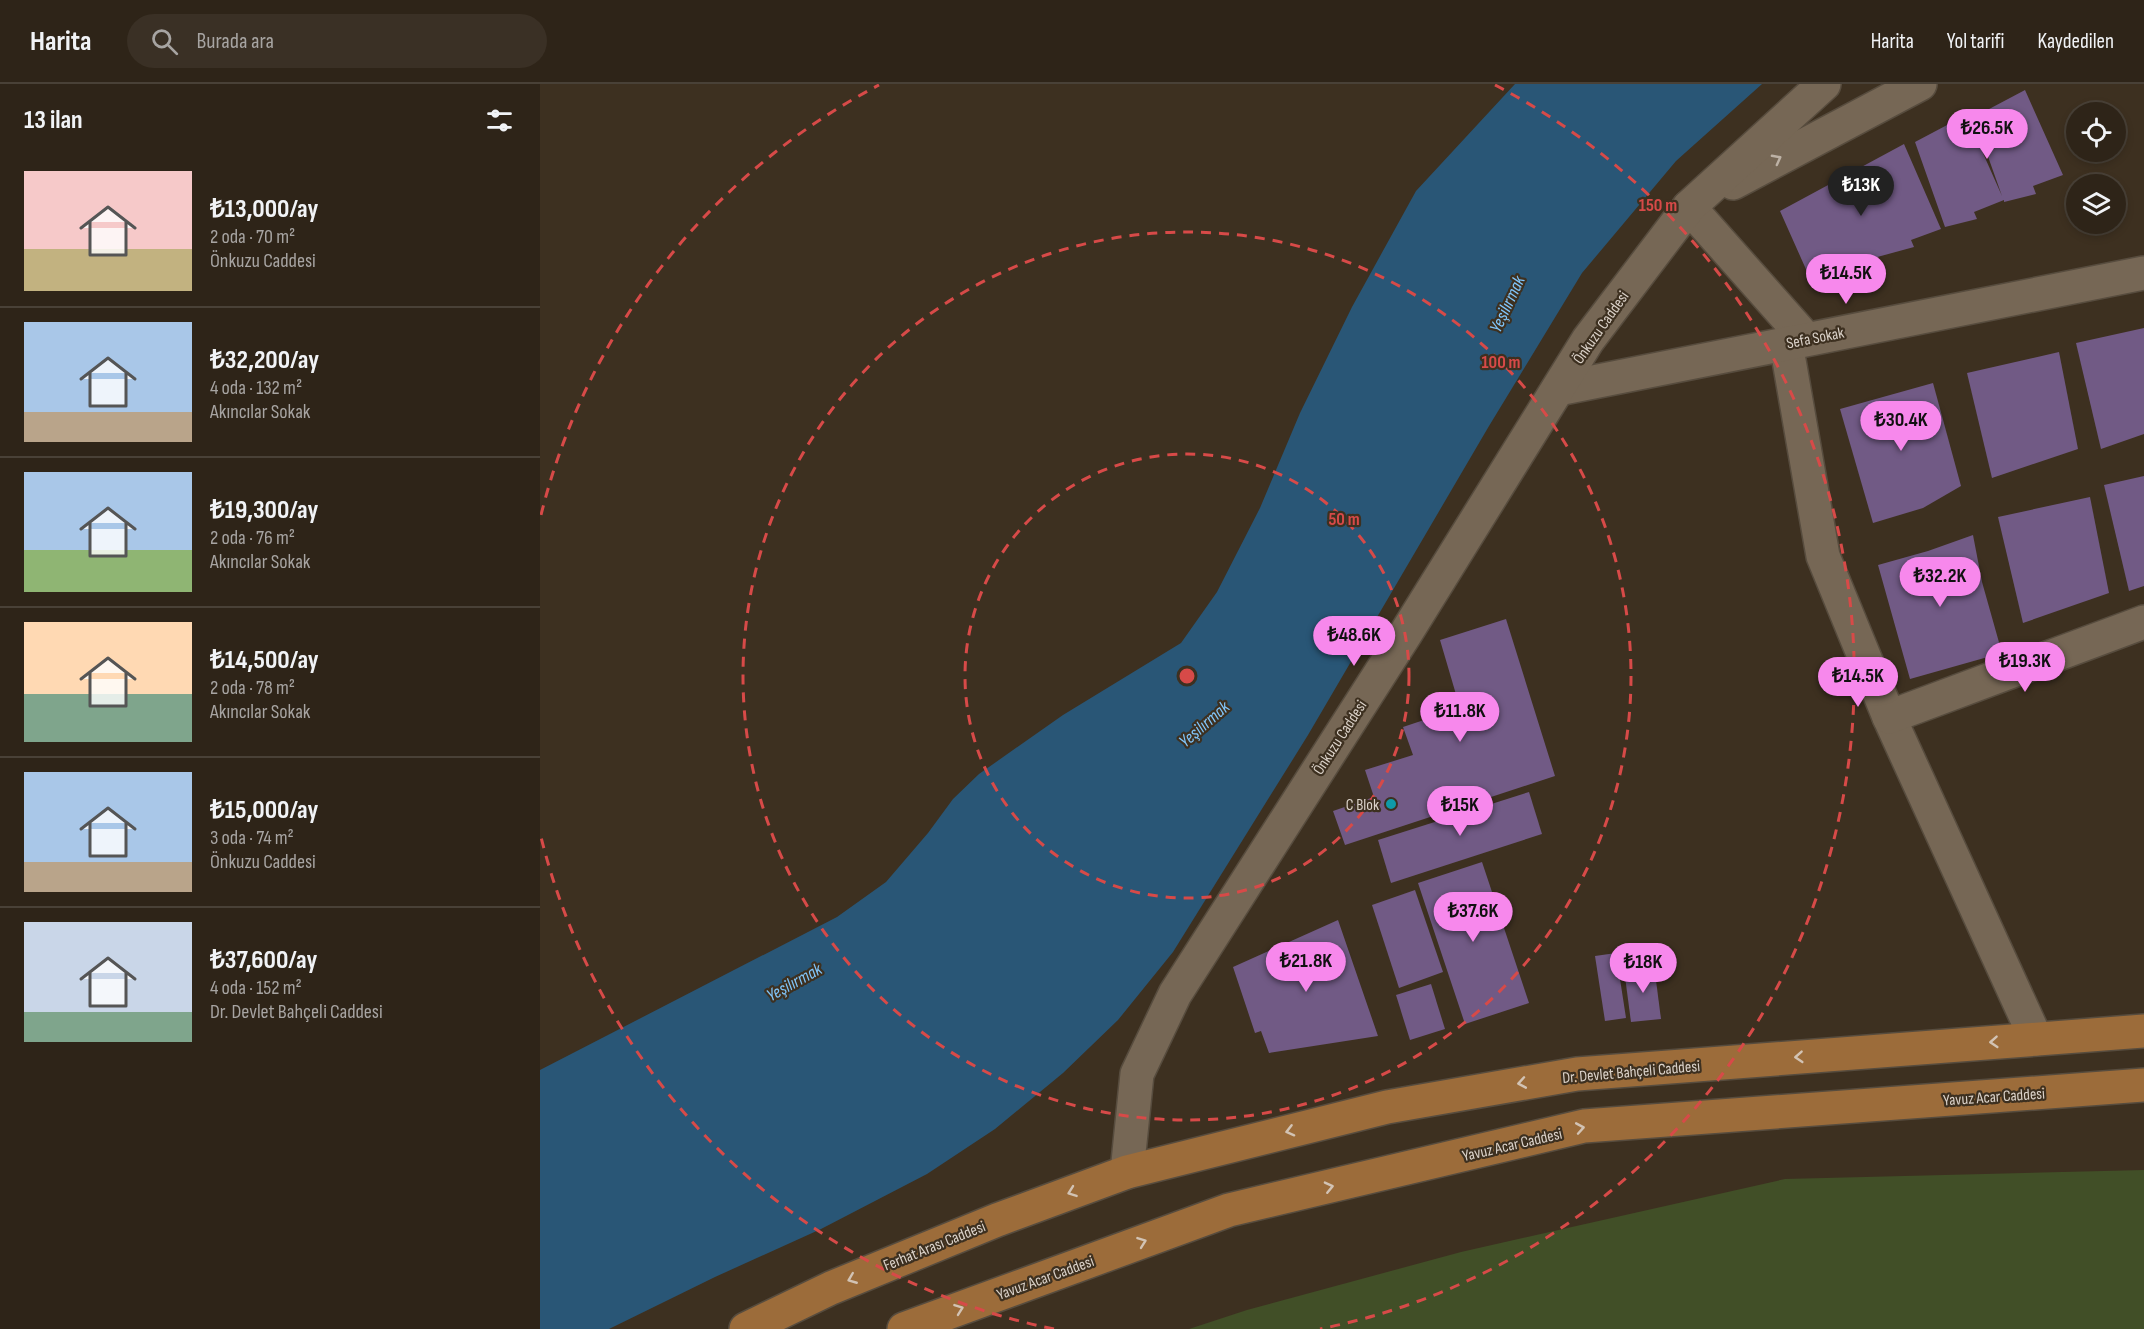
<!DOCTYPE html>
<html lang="tr">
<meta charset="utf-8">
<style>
body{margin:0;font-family:"Sofia Sans Condensed",sans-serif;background:#3a3025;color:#f1f3f6;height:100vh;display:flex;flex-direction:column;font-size:22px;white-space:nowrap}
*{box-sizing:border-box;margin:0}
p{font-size:20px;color:#a7a4a2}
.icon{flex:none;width:33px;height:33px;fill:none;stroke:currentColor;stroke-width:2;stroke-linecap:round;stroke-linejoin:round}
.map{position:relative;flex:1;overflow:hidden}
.drawer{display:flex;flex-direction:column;background:#2e2418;width:540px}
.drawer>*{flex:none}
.tools{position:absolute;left:1526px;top:18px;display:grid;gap:12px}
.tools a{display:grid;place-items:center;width:60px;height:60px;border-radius:50%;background:#2e2418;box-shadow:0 3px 9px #0003,0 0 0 2px #494137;font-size:30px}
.price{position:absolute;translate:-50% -51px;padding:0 14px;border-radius:21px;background:#f788ec;color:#111;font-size:20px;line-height:39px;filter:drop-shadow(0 2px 3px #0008)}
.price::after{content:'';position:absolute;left:50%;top:36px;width:18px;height:14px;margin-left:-9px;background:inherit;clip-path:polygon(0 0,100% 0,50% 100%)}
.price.selected{background:#222;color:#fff}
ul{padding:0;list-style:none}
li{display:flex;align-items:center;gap:18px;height:150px;padding:0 24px}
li+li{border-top:2px solid #494137}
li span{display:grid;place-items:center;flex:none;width:168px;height:120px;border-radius:0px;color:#555}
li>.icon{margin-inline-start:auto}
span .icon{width:72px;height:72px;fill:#fffc;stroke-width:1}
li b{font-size:26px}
h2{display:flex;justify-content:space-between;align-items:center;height:72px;padding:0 24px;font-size:26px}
header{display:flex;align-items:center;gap:36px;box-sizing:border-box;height:84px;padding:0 30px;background:#2e2418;border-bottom:2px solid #494137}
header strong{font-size:28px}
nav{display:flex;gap:33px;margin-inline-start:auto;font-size:21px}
.search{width:420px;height:54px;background:#3a3025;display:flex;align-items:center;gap:15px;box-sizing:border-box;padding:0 21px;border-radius:33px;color:#a7a4a2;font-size:22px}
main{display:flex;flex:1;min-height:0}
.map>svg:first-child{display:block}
.green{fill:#414f27}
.water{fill:#295676}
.building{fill:#715a85}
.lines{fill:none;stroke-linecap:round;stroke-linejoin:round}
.minor-casing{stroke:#574c3e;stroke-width:36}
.major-casing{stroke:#574c3e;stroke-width:36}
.minor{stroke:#766755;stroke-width:33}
.major{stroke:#9c6c3a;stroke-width:33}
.oneway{stroke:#bdb2a6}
.oneway2{stroke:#d2c3b4}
.ring{fill:none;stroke:#d74a48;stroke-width:3;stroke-dasharray:10 8}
.culture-dot{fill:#0f9aa8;stroke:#3d3020;stroke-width:2}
.labels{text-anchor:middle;stroke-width:4.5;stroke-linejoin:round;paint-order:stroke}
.street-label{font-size:16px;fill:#dbd2c9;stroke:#3d3020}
.poi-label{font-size:16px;fill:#dbd2c9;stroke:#3d3020;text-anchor:end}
.water-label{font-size:18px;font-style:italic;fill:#81c6fb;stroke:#3d3020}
.centre{fill:#d74a48;stroke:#3d3020;stroke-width:3}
.ring-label{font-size:18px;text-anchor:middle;font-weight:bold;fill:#d74a48;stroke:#3d3020;stroke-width:4.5;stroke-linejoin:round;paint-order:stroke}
</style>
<header>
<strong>Harita</strong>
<div class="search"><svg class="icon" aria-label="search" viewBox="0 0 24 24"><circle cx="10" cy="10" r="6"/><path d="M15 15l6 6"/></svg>Burada ara</div>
<nav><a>Harita</a><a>Yol tarifi</a><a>Kaydedilen</a></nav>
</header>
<main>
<section class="drawer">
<h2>13 ilan<svg class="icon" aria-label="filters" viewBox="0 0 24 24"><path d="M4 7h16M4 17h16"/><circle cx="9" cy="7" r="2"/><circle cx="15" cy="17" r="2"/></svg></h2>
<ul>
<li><span style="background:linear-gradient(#f6c9c9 65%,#c2b280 0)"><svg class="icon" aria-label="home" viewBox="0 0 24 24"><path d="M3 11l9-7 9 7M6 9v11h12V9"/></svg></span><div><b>₺13,000/ay</b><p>2 oda · 70 m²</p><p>Önkuzu Caddesi</p></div></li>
<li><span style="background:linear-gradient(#a9c7e8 75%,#b9a48a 0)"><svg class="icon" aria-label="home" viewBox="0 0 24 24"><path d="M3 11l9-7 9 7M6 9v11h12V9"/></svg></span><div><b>₺32,200/ay</b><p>4 oda · 132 m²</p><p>Akıncılar Sokak</p></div></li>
<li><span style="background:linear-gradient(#a9c7e8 65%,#8fb573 0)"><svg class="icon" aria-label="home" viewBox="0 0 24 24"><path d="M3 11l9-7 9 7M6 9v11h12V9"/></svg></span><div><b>₺19,300/ay</b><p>2 oda · 76 m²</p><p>Akıncılar Sokak</p></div></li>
<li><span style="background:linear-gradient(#ffd9b3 60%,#7fa58c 0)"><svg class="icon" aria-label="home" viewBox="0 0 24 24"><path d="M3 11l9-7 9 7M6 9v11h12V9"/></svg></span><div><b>₺14,500/ay</b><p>2 oda · 78 m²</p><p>Akıncılar Sokak</p></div></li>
<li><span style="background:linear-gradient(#a9c7e8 75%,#b9a48a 0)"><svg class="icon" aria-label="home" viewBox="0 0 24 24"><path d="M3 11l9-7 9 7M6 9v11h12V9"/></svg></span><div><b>₺15,000/ay</b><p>3 oda · 74 m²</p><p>Önkuzu Caddesi</p></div></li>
<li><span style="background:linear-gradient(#c9d6e8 75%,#7fa58c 0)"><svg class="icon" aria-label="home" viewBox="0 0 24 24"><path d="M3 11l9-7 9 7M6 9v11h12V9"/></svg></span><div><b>₺37,600/ay</b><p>4 oda · 152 m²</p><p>Dr. Devlet Bahçeli Caddesi</p></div></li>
</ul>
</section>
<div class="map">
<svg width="1604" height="1245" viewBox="0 0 1604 1245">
<rect width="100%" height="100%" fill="#3d3020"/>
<polygon class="green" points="1604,1086 1604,1245 649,1245 707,1226 921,1168 1245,1095"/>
<polygon class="water" points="975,0 1222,0 1136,77 1042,189 949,342 768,651 633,868 578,936 523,989 455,1045 387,1090 281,1145 175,1193 69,1245 0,1245 0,986 297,833 346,798 388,749 413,715 439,690 523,631 641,559 677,508 720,424 760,329 812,223 876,107"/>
<g class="building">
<polygon points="1485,6 1523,91 1493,102 1496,110 1464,118 1464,116 1434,128 1437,135 1405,143 1375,58 1426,31 1462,112 1434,33"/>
<polygon points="1364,60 1401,145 1371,156 1374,163 1308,181 1312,189 1273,201 1240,127"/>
<polygon points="1604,244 1604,350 1561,365 1536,259"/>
<polygon points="1519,268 1538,365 1452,394 1427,289"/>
<polygon points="1393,299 1421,402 1383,424 1333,439 1300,325"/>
<polygon points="1604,392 1604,502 1589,507 1564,401"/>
<polygon points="1550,413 1569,509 1483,539 1458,433"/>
<polygon points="1433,451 1442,498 1462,569 1370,595 1338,481 1388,467"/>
<polygon points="966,535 1015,692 805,761 793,727 834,713 825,686 873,671 863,643 920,624 900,556"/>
<polygon points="989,708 1002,750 851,799 838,756"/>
<polygon points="942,778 989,919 925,940 878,799"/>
<polygon points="875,806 903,888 859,904 832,821"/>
<polygon points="798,836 838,952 729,969 721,947 715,949 693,883"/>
<polygon points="1076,869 1086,934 1065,937 1055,872"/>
<polygon points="1114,881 1121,935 1091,938 1084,885"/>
<polygon points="891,900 905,945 870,956 856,911"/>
</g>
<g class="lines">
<defs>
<g id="minor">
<polyline points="1193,99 1380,0"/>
<polyline points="1149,123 1266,255"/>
<polyline points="1246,259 1283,472 1349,633 1496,955"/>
<polyline points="1018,305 1604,189"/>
<polyline points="1349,633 1604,538"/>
<polyline points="587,1088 597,990 635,910 866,549 1048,256 1149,123 1284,0"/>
</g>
<g id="major">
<polyline points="206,1245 291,1204 457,1136 587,1088 847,1023 1037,990 1604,947"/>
<polyline points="364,1245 689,1126 1044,1042 1604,1001"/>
</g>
</defs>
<use href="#minor" class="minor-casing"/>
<use href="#major" class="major-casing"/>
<use href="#minor" class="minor"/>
<use href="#major" class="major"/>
</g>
<defs><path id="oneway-chevron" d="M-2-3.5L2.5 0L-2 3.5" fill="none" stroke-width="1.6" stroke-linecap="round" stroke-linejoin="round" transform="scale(1.5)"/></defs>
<use class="oneway" href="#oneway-chevron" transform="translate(1237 75) rotate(-28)"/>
<g class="oneway2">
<use href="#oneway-chevron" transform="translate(1454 958) rotate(176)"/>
<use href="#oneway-chevron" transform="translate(1259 973) rotate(176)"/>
<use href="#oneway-chevron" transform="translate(982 999) rotate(170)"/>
<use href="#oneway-chevron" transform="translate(1040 1044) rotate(-10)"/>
<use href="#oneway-chevron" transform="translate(750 1047) rotate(166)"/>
<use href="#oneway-chevron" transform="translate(789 1103) rotate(-13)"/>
<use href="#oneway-chevron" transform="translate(532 1108) rotate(160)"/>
<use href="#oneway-chevron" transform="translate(602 1158) rotate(-20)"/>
<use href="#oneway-chevron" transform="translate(312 1195) rotate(158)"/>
<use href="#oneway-chevron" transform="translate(419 1225) rotate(-20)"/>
</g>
<g class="ring">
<circle cx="647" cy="592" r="222"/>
<circle cx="647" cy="592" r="444"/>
<path d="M514 1245A666 666 0 0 1 1 753M1 431A666 666 0 0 1 339 1M955 1A666 666 0 0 1 780 1245"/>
</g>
<circle class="culture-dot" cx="851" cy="720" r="6"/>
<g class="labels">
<g class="street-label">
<text transform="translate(1060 243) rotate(-55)" y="6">Önkuzu Caddesi</text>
<text transform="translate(1275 253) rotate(-11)" y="6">Sefa Sokak</text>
<text transform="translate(799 653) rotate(-57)" y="6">Önkuzu Caddesi</text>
<text transform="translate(1091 987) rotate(-5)" y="6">Dr. Devlet Bahçeli Caddesi</text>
<text transform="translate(1454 1012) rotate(-4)" y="6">Yavuz Acar Caddesi</text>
<text transform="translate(972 1060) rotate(-13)" y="6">Yavuz Acar Caddesi</text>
<text transform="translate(394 1161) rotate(-22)" y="6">Ferhat Arası Caddesi</text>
<text transform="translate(505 1193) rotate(-20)" y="6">Yavuz Acar Caddesi</text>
</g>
<g class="poi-label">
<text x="839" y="726">C Blok</text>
</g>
<g class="water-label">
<text transform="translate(967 220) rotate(-65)" y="6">Yeşilırmak</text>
<text transform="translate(664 640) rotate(-41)" y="6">Yeşilırmak</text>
<text transform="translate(254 898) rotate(-29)" y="6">Yeşilırmak</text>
</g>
</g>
<circle cx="647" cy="592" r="9" class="centre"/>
<g class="ring-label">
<text x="1118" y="127">150 m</text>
<text x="961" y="284">100 m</text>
<text x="804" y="441">50 m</text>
</g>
</svg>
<div class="tools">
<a><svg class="icon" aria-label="locate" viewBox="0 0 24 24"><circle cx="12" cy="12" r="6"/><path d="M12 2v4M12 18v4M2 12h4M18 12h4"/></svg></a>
<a><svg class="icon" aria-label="layers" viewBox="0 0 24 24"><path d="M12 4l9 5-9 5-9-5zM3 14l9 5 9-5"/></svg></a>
</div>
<b class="price" style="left:1447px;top:76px">₺26.5K</b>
<b class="price selected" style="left:1321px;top:133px">₺13K</b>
<b class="price" style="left:1306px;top:221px">₺14.5K</b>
<b class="price" style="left:1361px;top:368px">₺30.4K</b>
<b class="price" style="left:1400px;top:524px">₺32.2K</b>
<b class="price" style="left:814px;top:583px">₺48.6K</b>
<b class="price" style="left:1485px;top:609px">₺19.3K</b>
<b class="price" style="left:1318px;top:624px">₺14.5K</b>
<b class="price" style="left:920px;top:659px">₺11.8K</b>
<b class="price" style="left:920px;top:753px">₺15K</b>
<b class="price" style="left:933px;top:859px">₺37.6K</b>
<b class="price" style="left:766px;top:909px">₺21.8K</b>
<b class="price" style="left:1103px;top:910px">₺18K</b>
</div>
</main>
